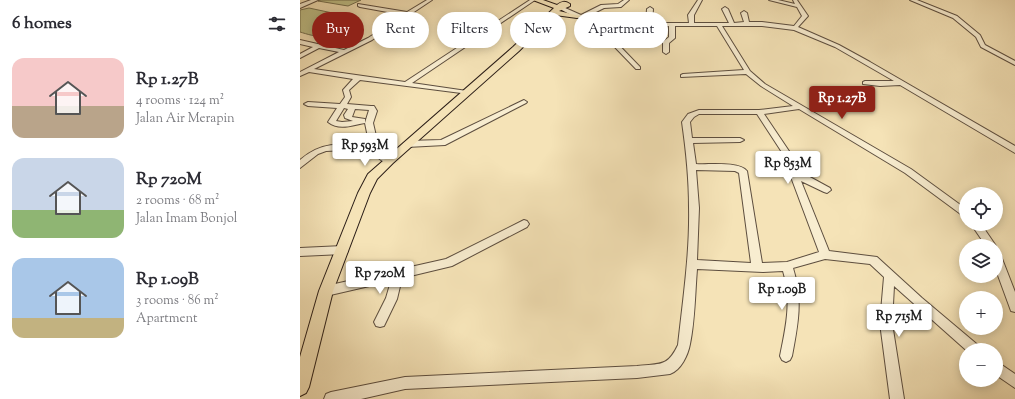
<!DOCTYPE html>
<meta charset="utf-8">
<style>
body{margin:0;font-family:"Sorts Mill Goudy",serif;background:#f2f2f3;color:#2b2b33;height:100vh;display:flex;flex-direction:column;font-size:15px;white-space:nowrap}
*{box-sizing:border-box;margin:0}
p{font-size:13px;color:#7c7c81}
.icon{flex:none;width:22px;height:22px;fill:none;stroke:currentColor;stroke-width:2;stroke-linecap:round;stroke-linejoin:round}
.map{position:relative;flex:1;overflow:hidden}
.sheet{display:flex;flex-direction:column;background:#fff;width:300px}
.sheet>*{flex:none}
.hud{position:absolute;left:12px;top:12px;width:380px;height:36px;display:flex;gap:8px}
.tools{position:absolute;left:659px;top:187px;display:grid;gap:8px}
.tools a{display:grid;place-items:center;width:44px;height:44px;border-radius:50%;background:#fff;box-shadow:0 2px 10px #0003;font-size:20px}
.price{position:absolute;translate:-50% -34px;padding:0 9px;border-radius:4px;background:#fff;color:#222;font-size:13px;line-height:26px;filter:drop-shadow(0 1px 2px #0008)}
.price::after{content:'';position:absolute;left:50%;top:24px;width:12px;height:9px;margin-left:-6px;background:inherit;clip-path:polygon(0 0,100% 0,50% 100%)}
.price.current{background:#8f2418;color:#fff}
ul{padding:0;list-style:none}
li{display:flex;align-items:center;gap:12px;height:100px;padding:0 12px}
li span{display:grid;place-items:center;flex:none;width:112px;height:80px;border-radius:12px;color:#555}
li>.icon{margin-inline-start:auto}
span .icon{width:48px;height:48px;fill:#fffc;stroke-width:1}
li b{font-size:17px}
h2{display:flex;justify-content:space-between;align-items:center;height:48px;padding:0 12px;font-size:17px}
.tag{padding:0 14px;border-radius:18px;background:#fff;box-shadow:0 2px 10px #0003;font-size:14px;line-height:36px}
.tag.current{background:#8f2418;color:#fff}
main{display:flex;flex:1;min-height:0}
.map>svg:first-child{display:block}
.green{fill:#c1c28a;stroke:#767050}
.lines{fill:none;stroke-linecap:round;stroke-linejoin:round}
.minor-casing{stroke:#5d4e3f;stroke-width:2}
.major-casing{stroke:#2a1d17;stroke-width:2}
.minor{fill:#f8edd0;fill-rule:evenodd}
.major{fill:#f5e3b7;fill-rule:evenodd}
</style>
<main>
<section class="sheet">
<h2>6 homes<svg class="icon" aria-label="filters" viewBox="0 0 24 24"><path d="M4 7h16M4 17h16"/><circle cx="9" cy="7" r="2"/><circle cx="15" cy="17" r="2"/></svg></h2>
<ul>
<li><span style="background:linear-gradient(#f6c9c9 60%,#b9a48a 0)"><svg class="icon" aria-label="home" viewBox="0 0 24 24"><path d="M3 11l9-7 9 7M6 9v11h12V9"/></svg></span><div><b>Rp 1.27B</b><p>4 rooms · 124 m²</p><p>Jalan Air Merapin</p></div></li>
<li><span style="background:linear-gradient(#c9d6e8 65%,#8fb573 0)"><svg class="icon" aria-label="home" viewBox="0 0 24 24"><path d="M3 11l9-7 9 7M6 9v11h12V9"/></svg></span><div><b>Rp 720M</b><p>2 rooms · 68 m²</p><p>Jalan Imam Bonjol</p></div></li>
<li><span style="background:linear-gradient(#a9c7e8 75%,#c2b280 0)"><svg class="icon" aria-label="home" viewBox="0 0 24 24"><path d="M3 11l9-7 9 7M6 9v11h12V9"/></svg></span><div><b>Rp 1.09B</b><p>3 rooms · 86 m²</p><p>Apartment</p></div></li>
</ul>
</section>
<div class="map">
<svg width="715" height="399" viewBox="0 0 715 399">
<rect width="100%" height="100%" fill="#f5e3b7"/>
<filter id="stains"><feTurbulence type="fractalNoise" baseFrequency=".005" numOctaves="4"/><feColorMatrix values="0 0 0 0 .2 0 0 0 0 .09 0 0 0 0 .02 0 0 0 .5 -.17"/></filter>
<radialGradient id="worn" r=".72"><stop offset=".6" stop-color="#630" stop-opacity="0"/><stop offset="1" stop-color="#630" stop-opacity=".3"/></radialGradient>
<g class="green">
<polygon points="21,0 61,0 48,6 18,1"/>
<path d="M9,8L56,18L57,19C53,29 33,36 23,36C15,37 7,34 0,32V10Z"/>
</g>
<g class="lines">
<defs>
<g id="minor">
<polygon points="11,0 18,0 0,8 0,4"/>
<path d="M127,0H132L72,40L14,69L105,82L230,0H235L112,83L167,91L170,93L169,94L60,80L49,90L51,97L47,104L71,106H74L77,111L73,123L79,149L83,154L93,160L92,162C84,164 77,158 73,152L46,150L26,151L18,154L0,168V160C23,140 42,144 70,147L65,123L69,110L55,109L52,117L65,119V123C53,125 39,131 28,122L37,108L8,106L4,104L8,102L40,104L45,97L43,90L53,79L9,72L0,76V72L39,52L19,48L0,58V54L13,47L0,44V40L44,50L68,38L104,15L60,7L58,6V4L107,12ZM44,108L48,109L44,115L45,118L53,121L42,122L36,121Z"/>
<path d="M324,0H329L321,7L304,8L286,17L311,23H346L347,9L350,7L353,9L352,23H389L388,15L398,0H402L394,15V23H429L422,9L425,7L428,9L434,23L444,22L441,13L444,11L447,13L449,22H462L494,26L502,16L497,7L469,0H478L495,4L493,0H497L508,16L498,27L539,45L570,62L715,146V153L600,85L580,86L563,84V82L565,81H594L535,47L494,30L462,26H422L450,71L465,84L611,169L666,209V218L605,173L499,109L464,114L497,163L499,174L508,176L530,188L531,190L527,193L524,192L501,181L529,251L577,257L622,298L679,346L681,350H666L594,286L592,323L604,399H590L580,323L584,277L570,264L525,259L493,268C503,300 498,324 492,356L490,360L486,362L482,360L480,356C486,327 492,300 483,271L463,272L397,269C395,293 395,320 390,344C388,355 381,370 370,374L337,378L105,389L61,399H24L26,394L31,392L105,377L337,366C360,363 367,368 378,345C383,299 390,253 389,207C389,178 386,150 382,122L388,114L399,110H459L493,106L461,86L446,74L381,77V75L383,74L444,70L417,26H375V38L369,43V52L366,54L363,52V42L369,37V26L349,28L347,26L313,27L311,35L312,38L340,67V69H336L307,39L305,35L308,26L275,17L258,8L263,7L281,15L301,5L318,4ZM399,114H457L489,163L491,177L519,252L487,262L462,263L447,171C439,161 408,165 396,164L393,143L440,142L444,140L440,138H392L390,122L394,117ZM396,170L435,171L439,173L451,263L397,260L399,208Z"/>
<polygon points="610,0 617,0 657,16 680,35 685,45 715,61 715,65 681,47 676,37 653,18"/>
<polygon points="224,100 227,102 226,103 145,145 107,147 103,144 107,141 141,140"/>
<polygon points="224,220 227,221 229,224 227,227 152,266 102,278 97,299 84,326 80,327 76,326 74,322 86,298 91,281 26,296 22,294 21,291 22,288 26,286 146,259"/>
<polygon points="671,224 681,224 696,246 686,246"/>
<polygon points="43,246 47,247 48,250 47,253 43,254 0,256 0,248"/>
<polygon points="696,252 700,253 701,256 715,292 715,312 711,311 696,270"/>
<polygon points="696,361 715,374 715,388 696,375"/>
</g>
<path id="major" d="M233,0H243L257,5C262,1 265,1 270,4V6L259,11L280,16L277,18L255,15L219,51L93,163L77,179L70,193L33,291L9,387L6,393L0,396V357L19,291L58,193L68,174L213,47L254,8Z"/>
</defs>
<use href="#minor" class="minor-casing"/>
<use href="#major" class="major-casing"/>
<use href="#minor" class="minor"/>
<use href="#major" class="major"/>
</g>
<rect width="100%" height="100%" filter="url(#stains)"/>
<rect width="100%" height="100%" fill="url(#worn)"/>
</svg>
<div class="tools">
<a><svg class="icon" aria-label="locate" viewBox="0 0 24 24"><circle cx="12" cy="12" r="6"/><path d="M12 2v4M12 18v4M2 12h4M18 12h4"/></svg></a>
<a><svg class="icon" aria-label="layers" viewBox="0 0 24 24"><path d="M12 4l9 5-9 5-9-5zM3 14l9 5 9-5"/></svg></a>
<a>+</a>
<a>−</a>
</div>
<b class="price current" style="left:542px;top:120px">Rp 1.27B</b>
<b class="price" style="left:65px;top:167px">Rp 593M</b>
<b class="price" style="left:488px;top:185px">Rp 853M</b>
<b class="price" style="left:80px;top:295px">Rp 720M</b>
<b class="price" style="left:482px;top:311px">Rp 1.09B</b>
<b class="price" style="left:599px;top:338px">Rp 715M</b>
<div class="hud">
<a class="tag current">Buy</a>
<a class="tag">Rent</a>
<a class="tag">Filters</a>
<a class="tag">New</a>
<a class="tag">Apartment</a>
</div>
</div>
</main>
